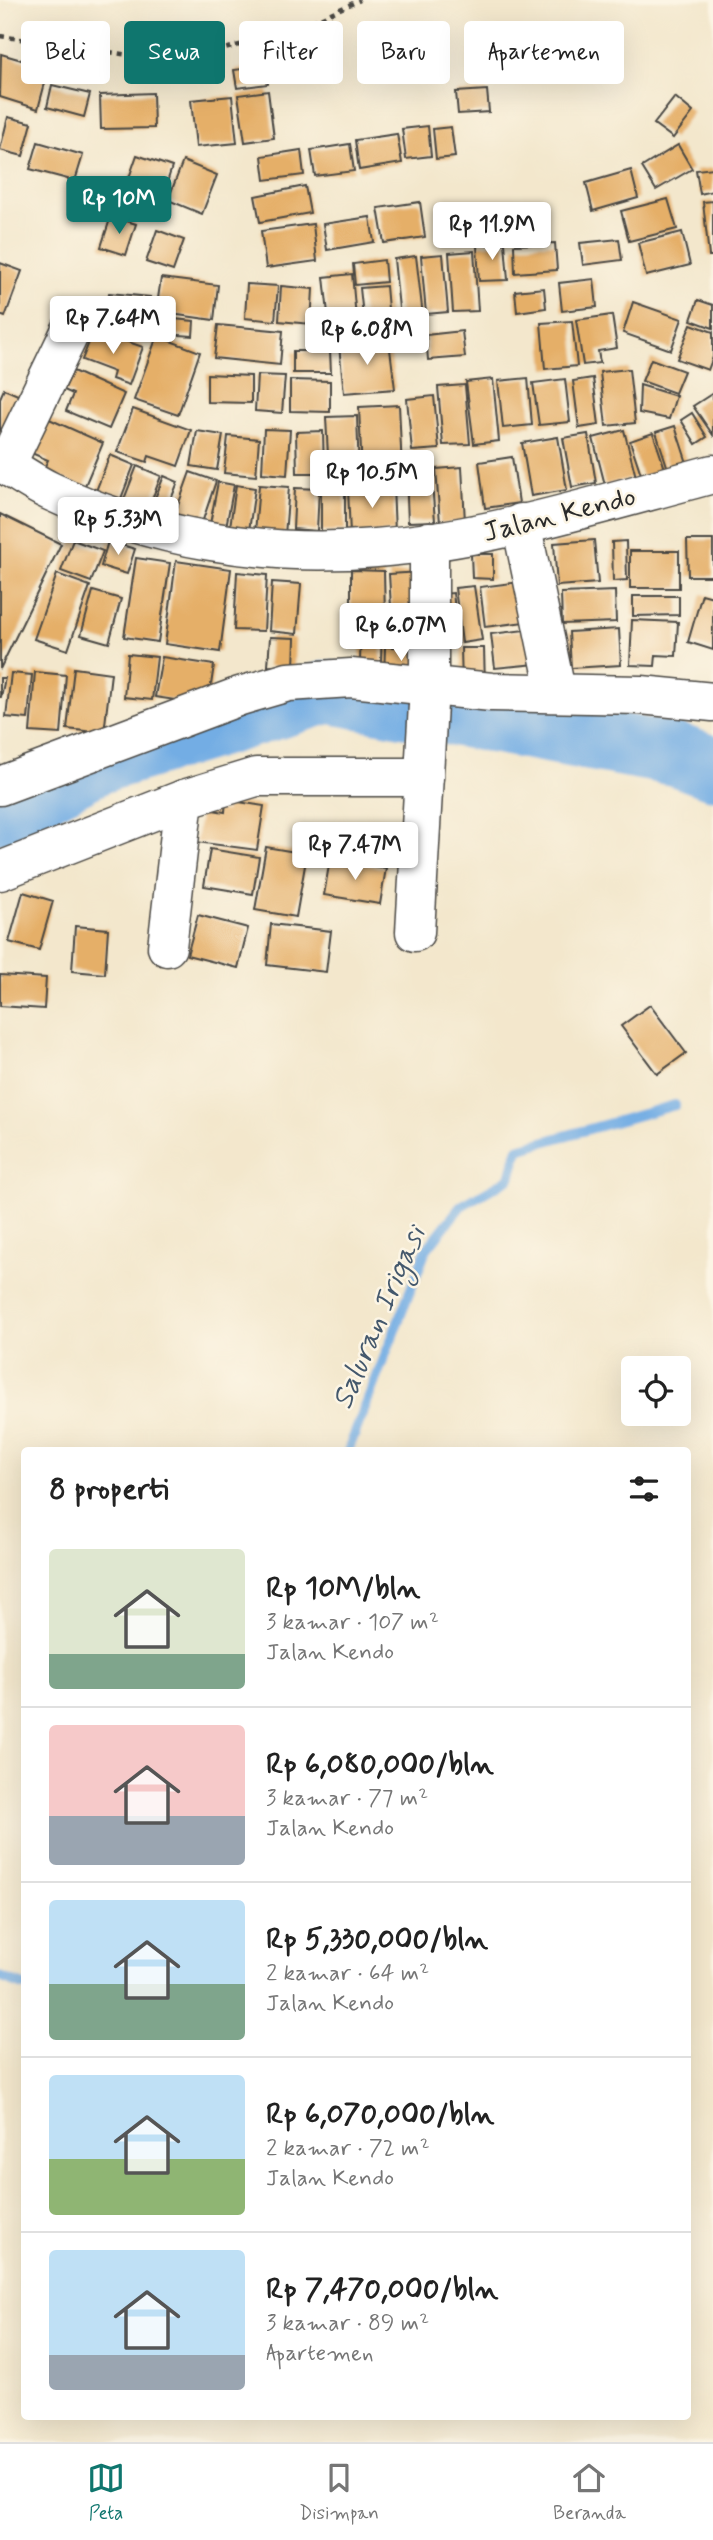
<!DOCTYPE html>
<html lang="id">
<meta charset="utf-8">
<style>
body{margin:0;font-family:Mynerve,sans-serif;background:#f2f2f2;color:#222;height:100vh;display:flex;flex-direction:column;font-size:26px;white-space:nowrap}
*{box-sizing:border-box;margin:0}
p{font-size:23px;color:#767676}
.icon{flex:none;width:38px;height:38px;fill:none;stroke:currentColor;stroke-width:2;stroke-linecap:round;stroke-linejoin:round}
.map{position:relative;flex:1;overflow:hidden}
.sheet{position:absolute;left:21px;top:1447px;width:670px;height:973px;display:flex;flex-direction:column;background:#fff;border-radius:7px;box-shadow:0 7px 28px #0002}
.sheet>*{flex:none}
.hud{position:absolute;left:21px;top:21px;width:672px;height:63px;display:flex;gap:14px}
.buttons{position:absolute;left:621px;top:1356px;display:grid;gap:14px}
.buttons a{display:grid;place-items:center;width:70px;height:70px;border-radius:7px;background:#fff;box-shadow:0 7px 28px #0002;font-size:35px}
.price{position:absolute;translate:-50% -60px;padding:0 16px;border-radius:7px;background:#fff;color:#222;font-size:23px;line-height:46px;filter:drop-shadow(0 2px 4px #0008)}
.price::after{content:'';position:absolute;left:50%;top:42px;width:21px;height:16px;margin-left:-10px;background:inherit;clip-path:polygon(0 0,100% 0,50% 100%)}
.price.active{background:#0f766e;color:#fff}
ul{padding:0;list-style:none}
li{display:flex;align-items:center;gap:21px;height:175px;padding:0 28px}
li+li{border-top:2px solid #e0e0e0}
li span{display:grid;place-items:center;flex:none;width:196px;height:140px;border-radius:7px;color:#555}
li>.icon{margin-inline-start:auto}
span .icon{width:84px;height:84px;fill:#fffc;stroke-width:1}
li b{font-size:30px}
h2{display:flex;justify-content:space-between;align-items:center;height:84px;padding:0 28px;font-size:30px}
.tag{padding:0 24px;border-radius:7px;background:#fff;box-shadow:0 7px 28px #0002;font-size:24px;line-height:63px}
.tag.active{background:#0f766e;color:#fff}
.menu{display:flex;justify-content:space-around;align-items:center;height:98px;border-top:2px solid #e0e0e0;background:#fff;font-size:19px;color:#767676}
.menu a{display:grid;justify-items:center;gap:4px}
.menu .active{color:#0f766e}
.map>svg:first-child{display:block}
.lines{fill:none;stroke-linecap:round;stroke-linejoin:round}
.stream{stroke:#73ade4;stroke-width:10}
.river{stroke:#73ade4;stroke-width:63}
.building{fill:#e5af67}
.minor-casing{stroke:#494743;stroke-width:41}
.path{stroke:#494743;stroke-width:4.5;stroke-dasharray:5 5;stroke-linecap:butt}
.minor{stroke:#fff;stroke-width:38}
.labels{text-anchor:middle;stroke-width:5;stroke-linejoin:round;paint-order:stroke}
.street-label{font-size:28px;fill:#2b2b2b;stroke:#fcf5e5}
.water-label{font-size:30px;font-style:italic;fill:#44586c;stroke:#fcf5e5}
</style>
<div class="map">
<svg width="713" height="2442" viewBox="0 0 713 2442">
<rect width="100%" height="100%" fill="#fcf5e5"/>
<filter id="ink" filterUnits="userSpaceOnUse"><feTurbulence type="fractalNoise" baseFrequency=".0143" numOctaves="2"/><feDisplacementMap in="SourceGraphic" scale="14" xChannelSelector="R" yChannelSelector="G"/><feConvolveMatrix kernelMatrix="1 2 1 2 8 2 1 2 1" color-interpolation-filters="sRGB"/></filter>
<filter id="wash" filterUnits="userSpaceOnUse"><feTurbulence type="fractalNoise" baseFrequency=".00686" numOctaves="4" result="noise"/><feDisplacementMap in="SourceGraphic" scale="28" xChannelSelector="R" yChannelSelector="G"/><feGaussianBlur stdDeviation="1.57" result="paint"/><feColorMatrix in="noise" values="0 0 0 0 0 0 0 0 0 0 0 0 0 0 0 0 0 1.4 0 .05"/><feComposite in="paint" operator="in"/></filter>
<g filter="url(#wash)">
<rect width="100%" height="100%" fill="#f3e7cc"/>
<g class="lines">
<g class="stream">
<polyline points="348,1451 426,1250 461,1206 510,1178 518,1149 675,1105"/>
<polyline points="0,1977 24,1986"/>
</g>
<polyline class="river" points="0,813 97,763 328,692 677,755 713,768"/>
</g>
<g id="blocks">
<g class="building">
<polygon points="1,54 49,68 38,109 0,97"/>
<polygon points="266,66 268,84 237,88 234,70"/>
<polygon points="52,85 90,94 84,117 47,107"/>
<polygon points="487,90 489,112 458,114 456,92"/>
<polygon points="268,91 274,138 245,142 238,95"/>
<polygon points="153,93 154,128 101,129 100,95"/>
<polygon points="232,96 237,143 196,147 191,100"/>
<polygon points="675,97 693,112 673,138 654,124"/>
<polygon points="8,117 32,123 23,156 0,150"/>
<polygon points="428,126 431,156 406,159 402,129"/>
<polygon points="451,127 455,157 436,159 433,129"/>
<polygon points="397,134 402,163 359,170 355,140"/>
<polygon points="38,142 83,155 75,181 30,169"/>
<polygon points="350,144 354,171 315,176 311,150"/>
<polygon points="678,145 692,169 656,190 642,167"/>
<polygon points="301,150 304,175 265,180 262,156"/>
<polygon points="137,155 172,167 160,204 124,192"/>
<polygon points="183,161 217,175 202,214 168,200"/>
<polygon points="713,168 713,191 700,194 696,170"/>
<polygon points="631,170 638,198 593,211 586,183"/>
<polygon points="305,186 310,213 260,222 255,196"/>
<polygon points="668,199 677,229 629,241 621,211"/>
<polygon points="713,201 713,256 709,256 703,202"/>
<polygon points="420,202 425,237 384,243 378,208"/>
<polygon points="111,216 136,224 126,255 101,247"/>
<polygon points="370,217 374,242 327,250 323,224"/>
<polygon points="313,224 317,261 266,268 261,231"/>
<polygon points="157,230 184,240 173,271 146,262"/>
<polygon points="682,232 690,265 646,276 638,243"/>
<polygon points="619,239 622,260 583,265 580,243"/>
<polygon points="505,243 508,280 479,281 477,245"/>
<polygon points="555,243 557,270 515,273 514,245"/>
<polygon points="474,251 478,311 453,312 449,253"/>
<polygon points="443,254 448,312 426,314 421,256"/>
<polygon points="416,256 423,316 400,318 394,259"/>
<polygon points="384,260 386,282 355,285 353,264"/>
<polygon points="0,263 22,271 5,317 0,315"/>
<polygon points="352,274 357,329 330,332 324,277"/>
<polygon points="161,278 218,285 214,320 156,312"/>
<polygon points="594,279 597,307 562,311 559,283"/>
<polygon points="247,284 278,286 275,321 245,318"/>
<polygon points="281,286 313,289 311,324 279,321"/>
<polygon points="386,286 390,332 365,335 360,288"/>
<polygon points="544,288 546,308 517,312 515,291"/>
<polygon points="109,293 150,297 146,332 126,330 128,317 106,315"/>
<polygon points="698,300 713,305 713,328 691,320"/>
<polygon points="633,302 682,319 671,350 623,333"/>
<polygon points="612,315 617,348 598,351 600,363 583,365 576,320"/>
<polygon points="153,317 194,321 193,336 151,333"/>
<polygon points="572,321 577,366 545,369 541,323"/>
<polygon points="691,324 713,332 713,357 708,370 677,359"/>
<polygon points="218,325 283,331 280,365 214,358"/>
<polygon points="94,330 143,347 129,385 112,379 114,372 82,360"/>
<polygon points="462,331 465,357 428,360 426,335"/>
<polygon points="157,336 200,352 178,415 134,400"/>
<polygon points="389,341 395,389 344,393 339,346"/>
<polygon points="293,351 330,351 331,373 293,373"/>
<polygon points="651,359 684,371 675,393 642,381"/>
<polygon points="629,369 635,423 606,426 600,372"/>
<polygon points="73,371 124,394 109,429 66,411 73,394 64,390"/>
<polygon points="207,374 251,376 251,403 207,402"/>
<polygon points="257,375 285,376 282,413 255,411"/>
<polygon points="528,378 532,425 503,428 498,381"/>
<polygon points="593,378 599,425 579,428 573,381"/>
<polygon points="493,379 499,441 474,444 466,382"/>
<polygon points="565,379 570,422 539,425 533,383"/>
<polygon points="290,380 330,381 330,412 290,411"/>
<polygon points="465,385 470,444 443,445 438,387"/>
<polygon points="640,385 676,396 669,419 639,413"/>
<polygon points="4,389 27,399 11,435 0,430 0,398"/>
<polygon points="713,393 713,435 693,406"/>
<polygon points="434,396 439,449 412,451 407,399"/>
<polygon points="399,405 402,471 362,473 359,407"/>
<polygon points="133,409 191,430 178,466 149,456 147,462 117,452"/>
<polygon points="692,413 707,437 696,444 681,420"/>
<polygon points="38,414 103,443 84,488 43,470 48,460 22,449"/>
<polygon points="357,416 359,474 329,475 326,417"/>
<polygon points="675,426 687,463 668,469 656,432"/>
<polygon points="264,429 290,430 287,475 262,473"/>
<polygon points="624,430 636,477 605,485 593,438"/>
<polygon points="197,431 223,435 217,470 191,466"/>
<polygon points="323,431 324,473 297,473 296,432"/>
<polygon points="653,433 665,469 642,477 630,441"/>
<polygon points="588,434 596,483 572,487 563,438"/>
<polygon points="228,436 259,439 256,476 224,473"/>
<polygon points="558,437 567,490 531,496 522,443"/>
<polygon points="110,455 134,465 120,501 96,491"/>
<polygon points="512,457 519,503 485,508 479,462"/>
<polygon points="137,466 161,476 147,512 123,502"/>
<polygon points="462,467 465,522 440,523 436,469"/>
<polygon points="431,470 435,521 408,522 406,472"/>
<polygon points="190,472 216,481 202,523 175,514"/>
<polygon points="164,476 178,482 161,524 147,518"/>
<polygon points="218,482 234,485 226,527 210,524"/>
<polygon points="236,485 255,488 249,531 230,527"/>
<polygon points="259,485 289,487 285,535 255,533"/>
<polygon points="393,486 395,532 350,534 348,489"/>
<polygon points="295,488 319,489 317,531 293,529"/>
<rect x="321" y="488" width="24" height="43"/>
<polygon points="0,514 61,544 0,669"/>
<polygon points="73,540 103,551 91,582 61,571"/>
<polygon points="594,540 598,583 557,586 554,543"/>
<polygon points="687,540 713,540 713,576 688,576"/>
<polygon points="108,541 135,549 127,574 101,566"/>
<polygon points="626,541 627,580 613,581 612,542"/>
<rect x="630" y="551" width="49" height="37"/>
<polygon points="471,554 493,554 493,579 472,578"/>
<polygon points="136,558 170,563 158,642 124,637"/>
<polygon points="176,561 231,569 220,652 165,644"/>
<polygon points="351,570 384,571 385,619 351,619"/>
<polygon points="237,572 267,575 264,631 234,630"/>
<polygon points="421,572 423,605 391,607 389,574"/>
<polygon points="57,574 90,586 68,650 34,639"/>
<polygon points="272,582 301,584 297,634 269,631"/>
<polygon points="520,582 525,622 485,627 480,587"/>
<polygon points="474,586 482,640 462,643 455,588"/>
<polygon points="93,591 121,599 109,643 81,635"/>
<polygon points="615,591 616,622 562,624 561,593"/>
<polygon points="453,593 459,643 436,645 431,595"/>
<polygon points="702,594 713,597 713,650 688,642"/>
<polygon points="633,596 679,596 679,615 633,616"/>
<polygon points="387,616 425,616 426,641 388,642"/>
<polygon points="632,620 678,622 676,656 656,655 655,666 630,665"/>
<polygon points="361,626 382,626 381,662 360,662"/>
<polygon points="533,629 536,664 495,668 491,634"/>
<polygon points="619,629 621,665 571,668 569,632"/>
<polygon points="270,637 295,638 294,668 268,666"/>
<polygon points="385,647 418,647 417,680 384,679"/>
<polygon points="461,648 484,648 485,686 462,686"/>
<polygon points="128,654 157,657 152,700 124,697"/>
<polygon points="162,657 214,665 208,705 155,697"/>
<polygon points="74,668 111,673 104,733 67,729"/>
<polygon points="35,672 66,675 61,734 30,732"/>
<polygon points="11,673 32,675 28,719 6,717"/>
<polygon points="0,678 5,678 1,697 0,697"/>
<polygon points="226,800 264,806 257,850 196,842 201,808 225,812"/>
<polygon points="266,847 307,854 296,917 255,910"/>
<polygon points="210,849 259,857 253,894 204,886"/>
<polygon points="330,859 386,868 380,904 324,895"/>
<polygon points="23,892 53,901 39,950 9,942"/>
<polygon points="198,915 248,928 238,968 187,955"/>
<polygon points="271,924 331,931 326,972 267,965"/>
<polygon points="75,926 108,929 105,974 72,971"/>
<polygon points="0,975 46,978 44,1009 0,1006"/>
<polygon points="650,1005 686,1053 657,1074 621,1026"/>
</g>
</g>
</g>
<g filter="url(#ink)">
<use href="#blocks" fill-opacity="0" stroke="#494743" stroke-width="2"/>
<g class="lines">
<defs>
<g id="minor">
<path d="M0,462C17,471 33,483 50,491C150,538 267,558 376,548C491,539 602,503 713,474"/>
<polyline points="6,465 74,324"/>
<polyline points="521,523 556,691"/>
<polyline points="0,786 240,696 288,682 351,678 492,692 641,695 713,702"/>
<polyline points="0,871 184,799 256,777 424,777"/>
<polyline points="415,932 429,687 429,541"/>
<polyline points="167,947 184,799"/>
</g>
</defs>
<use href="#minor" class="minor-casing"/>
<polyline class="path" points="0,36 177,62 291,31 360,0"/>
<use href="#minor" class="minor"/>
</g>
</g>
<g class="labels">
<g class="street-label">
<text transform="translate(559 513) rotate(-14)" y="10">Jalan Kendo</text>
</g>
<g class="water-label">
<text transform="translate(378 1317) rotate(-67)" y="10">Saluran Irigasi</text>
</g>
</g>
</svg>
<div class="buttons">
<a><svg class="icon" aria-label="locate" viewBox="0 0 24 24"><circle cx="12" cy="12" r="6"/><path d="M12 2v4M12 18v4M2 12h4M18 12h4"/></svg></a>
</div>
<b class="price active" style="left:119px;top:236px">Rp 10M</b>
<b class="price" style="left:492px;top:262px">Rp 11.9M</b>
<b class="price" style="left:113px;top:356px">Rp 7.64M</b>
<b class="price" style="left:367px;top:367px">Rp 6.08M</b>
<b class="price" style="left:372px;top:510px">Rp 10.5M</b>
<b class="price" style="left:118px;top:557px">Rp 5.33M</b>
<b class="price" style="left:401px;top:663px">Rp 6.07M</b>
<b class="price" style="left:355px;top:882px">Rp 7.47M</b>
<div class="hud">
<a class="tag">Beli</a>
<a class="tag active">Sewa</a>
<a class="tag">Filter</a>
<a class="tag">Baru</a>
<a class="tag">Apartemen</a>
</div>
<section class="sheet">
<h2>8 properti<svg class="icon" aria-label="filters" viewBox="0 0 24 24"><path d="M4 7h16M4 17h16"/><circle cx="9" cy="7" r="2"/><circle cx="15" cy="17" r="2"/></svg></h2>
<ul>
<li><span style="background:linear-gradient(#dfe7d0 75%,#7fa58c 0)"><svg class="icon" aria-label="home" viewBox="0 0 24 24"><path d="M3 11l9-7 9 7M6 9v11h12V9"/></svg></span><div><b>Rp 10M/bln</b><p>3 kamar · 107 m²</p><p>Jalan Kendo</p></div></li>
<li><span style="background:linear-gradient(#f6c9c9 65%,#9aa5b1 0)"><svg class="icon" aria-label="home" viewBox="0 0 24 24"><path d="M3 11l9-7 9 7M6 9v11h12V9"/></svg></span><div><b>Rp 6,080,000/bln</b><p>3 kamar · 77 m²</p><p>Jalan Kendo</p></div></li>
<li><span style="background:linear-gradient(#bfe0f5 60%,#7fa58c 0)"><svg class="icon" aria-label="home" viewBox="0 0 24 24"><path d="M3 11l9-7 9 7M6 9v11h12V9"/></svg></span><div><b>Rp 5,330,000/bln</b><p>2 kamar · 64 m²</p><p>Jalan Kendo</p></div></li>
<li><span style="background:linear-gradient(#bfe0f5 60%,#8fb573 0)"><svg class="icon" aria-label="home" viewBox="0 0 24 24"><path d="M3 11l9-7 9 7M6 9v11h12V9"/></svg></span><div><b>Rp 6,070,000/bln</b><p>2 kamar · 72 m²</p><p>Jalan Kendo</p></div></li>
<li><span style="background:linear-gradient(#bfe0f5 75%,#9aa5b1 0)"><svg class="icon" aria-label="home" viewBox="0 0 24 24"><path d="M3 11l9-7 9 7M6 9v11h12V9"/></svg></span><div><b>Rp 7,470,000/bln</b><p>3 kamar · 89 m²</p><p>Apartemen</p></div></li>
</ul>
</section>
</div>
<nav class="menu">
<a class="active"><svg class="icon" aria-label="map" viewBox="0 0 24 24"><path d="M3 6l6-2 6 2 6-2v14l-6 2-6-2-6 2zM9 4v14M15 6v14"/></svg>Peta</a>
<a><svg class="icon" aria-label="saved" viewBox="0 0 24 24"><path d="M7 4h10v16l-5-4-5 4z"/></svg>Disimpan</a>
<a><svg class="icon" aria-label="home" viewBox="0 0 24 24"><path d="M3 11l9-7 9 7M6 9v11h12V9"/></svg>Beranda</a>
</nav>
